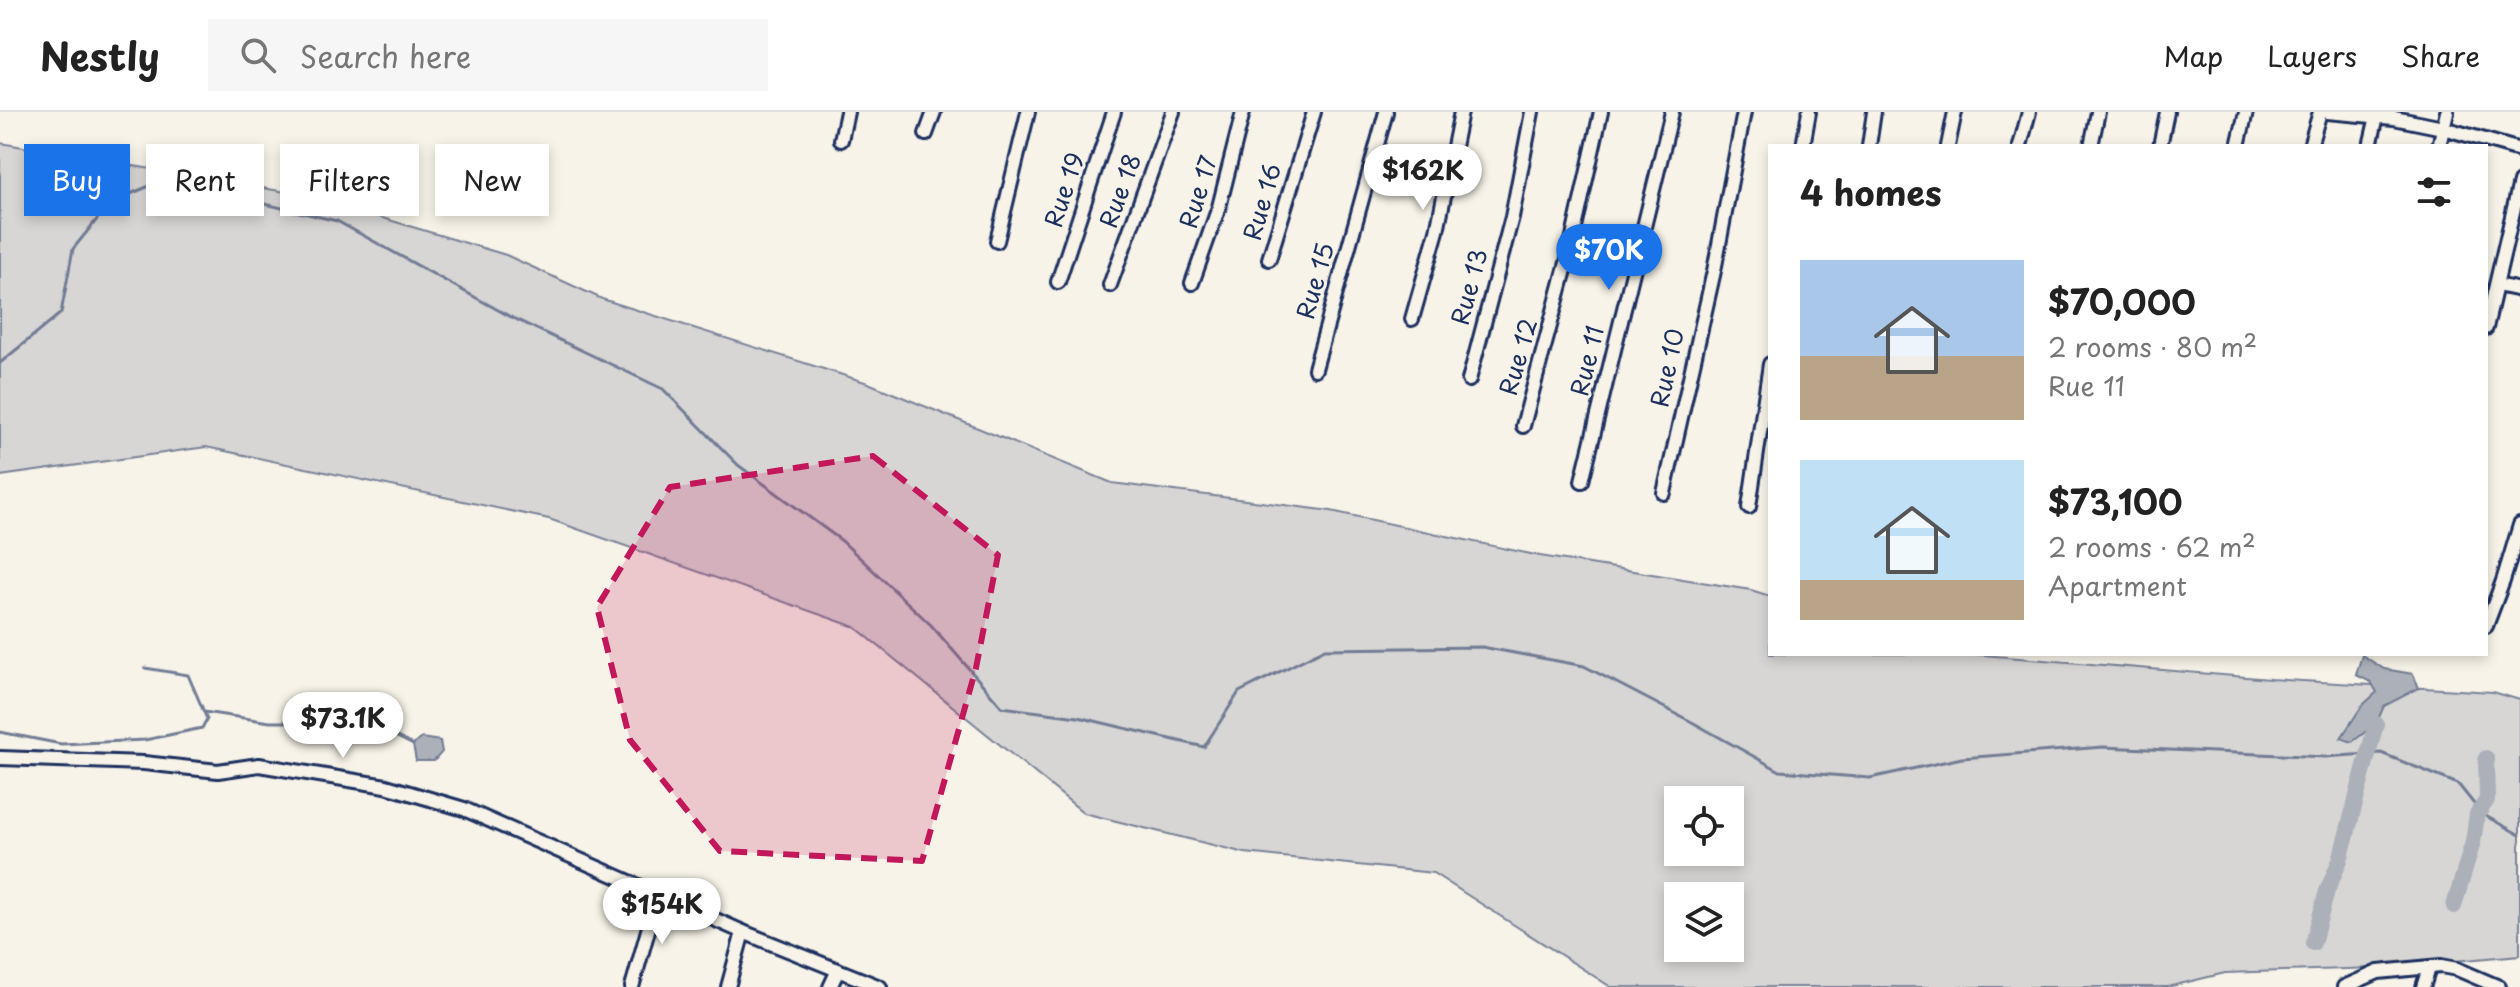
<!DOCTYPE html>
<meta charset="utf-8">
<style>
body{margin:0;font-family:"Playpen Sans",sans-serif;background:#f6f6f6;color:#222;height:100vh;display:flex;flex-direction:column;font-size:30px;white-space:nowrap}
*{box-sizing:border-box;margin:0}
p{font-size:26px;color:#767676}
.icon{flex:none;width:44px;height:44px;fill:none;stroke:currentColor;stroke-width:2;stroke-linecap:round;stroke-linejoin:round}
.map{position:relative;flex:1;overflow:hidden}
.drawer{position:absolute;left:1768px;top:32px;width:720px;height:512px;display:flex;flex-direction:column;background:#fff;border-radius:0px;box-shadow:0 4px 12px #0003}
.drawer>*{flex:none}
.hud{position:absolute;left:24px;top:32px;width:760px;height:72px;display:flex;gap:16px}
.fabs{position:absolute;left:1664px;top:674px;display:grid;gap:16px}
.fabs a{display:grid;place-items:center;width:80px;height:80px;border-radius:0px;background:#fff;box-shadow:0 4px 12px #0003;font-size:40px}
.price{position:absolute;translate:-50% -68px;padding:0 18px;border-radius:28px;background:#fff;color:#222;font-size:26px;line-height:52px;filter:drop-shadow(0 2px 4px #0008)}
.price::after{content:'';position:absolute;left:50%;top:48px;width:24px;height:18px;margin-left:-12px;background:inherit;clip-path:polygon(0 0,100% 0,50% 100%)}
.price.on{background:#1a73e8;color:#fff}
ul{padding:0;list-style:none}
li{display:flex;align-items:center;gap:24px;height:200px;padding:0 32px}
li span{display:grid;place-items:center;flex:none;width:224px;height:160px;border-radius:0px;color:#555}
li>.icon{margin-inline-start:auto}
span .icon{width:96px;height:96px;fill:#fffc;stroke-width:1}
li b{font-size:34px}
h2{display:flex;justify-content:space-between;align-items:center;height:96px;padding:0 32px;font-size:34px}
.chip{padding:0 28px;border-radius:0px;background:#fff;box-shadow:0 4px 12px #0003;font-size:28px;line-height:72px}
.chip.on{background:#1a73e8;color:#fff}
header{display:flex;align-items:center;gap:48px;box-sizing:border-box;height:112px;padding:0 40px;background:#fff;border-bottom:2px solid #e0e0e0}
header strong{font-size:38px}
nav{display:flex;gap:44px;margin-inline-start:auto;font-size:28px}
.search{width:560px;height:72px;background:#f6f6f6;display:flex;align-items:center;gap:20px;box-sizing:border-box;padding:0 28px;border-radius:0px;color:#767676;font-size:30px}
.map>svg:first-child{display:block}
.green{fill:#d7d6d4;stroke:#798299;stroke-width:2;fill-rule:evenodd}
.water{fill:#acb0b9;stroke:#727c95;stroke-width:2}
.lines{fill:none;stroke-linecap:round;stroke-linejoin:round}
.stream{stroke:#727c95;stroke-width:3}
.river{stroke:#acb0b9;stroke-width:16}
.minor-casing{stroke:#1b2f5e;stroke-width:18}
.minor{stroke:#f7f3e8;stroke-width:12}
.marked{fill:#c2185b;fill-opacity:0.2;stroke:#c2185b;stroke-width:6;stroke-dasharray:16 10;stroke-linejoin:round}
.labels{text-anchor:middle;stroke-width:6;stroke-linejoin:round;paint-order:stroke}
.street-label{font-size:24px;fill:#1b2f5e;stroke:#f7f3e8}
</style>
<header>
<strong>Nestly</strong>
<div class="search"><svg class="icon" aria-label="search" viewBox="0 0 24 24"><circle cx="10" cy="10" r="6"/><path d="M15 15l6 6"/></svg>Search here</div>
<nav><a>Map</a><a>Layers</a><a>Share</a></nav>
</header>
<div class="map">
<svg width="2520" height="875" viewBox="0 0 2520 875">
<rect width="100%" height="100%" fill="#f7f3e8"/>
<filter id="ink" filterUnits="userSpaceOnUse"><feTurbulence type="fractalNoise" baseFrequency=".0125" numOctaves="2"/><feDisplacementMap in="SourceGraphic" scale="16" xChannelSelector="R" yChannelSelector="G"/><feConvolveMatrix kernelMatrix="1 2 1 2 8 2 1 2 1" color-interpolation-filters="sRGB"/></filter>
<g filter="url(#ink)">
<path class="green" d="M0,31L309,84L506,143L602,187L868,271L1112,371L1331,399L1540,444L1751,478L1770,484V542H1971L2270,567L2493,580L2520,588V843L2376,856L2225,861L2167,875H1611L1433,761L1245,741L1084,701L855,515L549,407L206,335L0,364ZM1678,688H1730V740H1678ZM1678,784H1730V836H1678Z"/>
<g class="water">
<polygon points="2362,543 2384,557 2413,562 2419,576 2384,594 2376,612 2352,630 2341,626 2362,594 2377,580 2371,570 2356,563"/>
<polygon points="421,626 440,629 442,640 434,649 416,649 413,633"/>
</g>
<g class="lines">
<g class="stream">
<polyline points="0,251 61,201 73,137 111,90 164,68 337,109 509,204 663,277 738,353 842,429 931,513 1002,595 1078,605 1204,635 1239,580 1325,537 1482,535 1584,554 1692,610 1780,659 1870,666 1962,646 2103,635 2325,645 2381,641 2458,672 2482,702 2520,723"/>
<polyline points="204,600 270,610 330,610 377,615 413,633"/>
<polyline points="0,620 61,632 145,628 202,616 207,607 188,563 145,556"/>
</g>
<g class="river">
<polyline points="2454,794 2473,730 2477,702 2487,688 2486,646"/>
<polyline points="2313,831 2327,779 2340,748 2376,612"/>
</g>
<defs>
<g id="minor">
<polyline points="2327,0 2394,6 2443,16 2520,38"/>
<polyline points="926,22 934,0"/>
<polyline points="841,28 847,0"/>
<polyline points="1803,34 1809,0"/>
<polyline points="1869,34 1874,0"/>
<polyline points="1948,34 1955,0"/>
<polyline points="2020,34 2029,0"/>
<polyline points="2091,34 2098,0"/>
<polyline points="2160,34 2167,0"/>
<polyline points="2238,34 2246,0"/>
<polyline points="2310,34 2320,0"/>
<polyline points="2370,34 2378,0"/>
<polyline points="2439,34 2447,0"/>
<polyline points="997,129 1028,0"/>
<polyline points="1269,147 1314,0"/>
<polyline points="1058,170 1114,0"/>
<polyline points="1192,171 1219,95 1243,0"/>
<polyline points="1110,173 1173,0"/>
<polyline points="2497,173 2520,178"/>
<polyline points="1412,207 1437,119 1461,0"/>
<polyline points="2486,216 2520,70"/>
<polyline points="1315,257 1386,0"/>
<polyline points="1469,268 1512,105 1532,0"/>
<polyline points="1523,314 1569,143 1601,0"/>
<polyline points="1582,369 1672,0"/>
<polyline points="1664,381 1714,159 1744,0"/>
<polyline points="1749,395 1770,252"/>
<polyline points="2486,514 2503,469 2520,413"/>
<polyline points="0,646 144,651 218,659 259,653 386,674 464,697 743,820 880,875"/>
<polyline points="632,875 658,783"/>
<polyline points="728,875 743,820"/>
<polyline points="830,875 838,858"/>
<polyline points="2344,875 2378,860 2441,854 2457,857 2499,875"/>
<polyline points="2423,875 2429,856"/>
</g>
</defs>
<use href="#minor" class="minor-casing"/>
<use href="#minor" class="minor"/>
</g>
</g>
<path class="marked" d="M873,344L998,443L976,556L922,749L720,739L630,628L597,495L670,375Z"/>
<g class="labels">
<g class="street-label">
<text transform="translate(1065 78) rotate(-72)" y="8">Rue 19</text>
<text transform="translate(1121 79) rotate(-70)" y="8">Rue 18</text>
<text transform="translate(1199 80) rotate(-73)" y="8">Rue 17</text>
<text transform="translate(1263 90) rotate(-74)" y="8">Rue 16</text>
<text transform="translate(1316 169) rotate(-74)" y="8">Rue 15</text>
<text transform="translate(1470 175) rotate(-75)" y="8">Rue 13</text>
<text transform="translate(1519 245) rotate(-74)" y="8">Rue 12</text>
<text transform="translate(1588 249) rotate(-76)" y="8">Rue 11</text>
<text transform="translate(1668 256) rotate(-78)" y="8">Rue 10</text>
</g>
</g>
</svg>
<div class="fabs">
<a><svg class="icon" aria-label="locate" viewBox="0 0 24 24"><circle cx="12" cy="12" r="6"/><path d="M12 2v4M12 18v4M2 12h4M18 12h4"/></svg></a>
<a><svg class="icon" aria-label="layers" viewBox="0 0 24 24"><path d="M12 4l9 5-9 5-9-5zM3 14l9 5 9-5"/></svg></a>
</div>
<b class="price" style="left:1423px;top:100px">$162K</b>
<b class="price on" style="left:1609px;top:180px">$70K</b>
<b class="price" style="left:343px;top:648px">$73.1K</b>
<b class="price" style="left:662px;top:834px">$154K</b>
<div class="hud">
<a class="chip on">Buy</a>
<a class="chip">Rent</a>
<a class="chip">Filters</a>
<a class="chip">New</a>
</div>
<section class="drawer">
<h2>4 homes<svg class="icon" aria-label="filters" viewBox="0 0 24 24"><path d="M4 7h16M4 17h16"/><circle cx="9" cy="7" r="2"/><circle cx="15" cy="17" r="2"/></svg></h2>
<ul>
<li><span style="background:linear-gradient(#a9c7e8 60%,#b9a48a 0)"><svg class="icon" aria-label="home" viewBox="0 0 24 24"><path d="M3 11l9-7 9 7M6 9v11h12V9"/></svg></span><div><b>$70,000</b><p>2 rooms · 80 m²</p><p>Rue 11</p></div></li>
<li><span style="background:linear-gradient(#bfe0f5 75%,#b9a48a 0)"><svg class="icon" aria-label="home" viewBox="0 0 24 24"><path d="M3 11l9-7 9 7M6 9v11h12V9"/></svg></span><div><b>$73,100</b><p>2 rooms · 62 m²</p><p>Apartment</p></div></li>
</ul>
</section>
</div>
